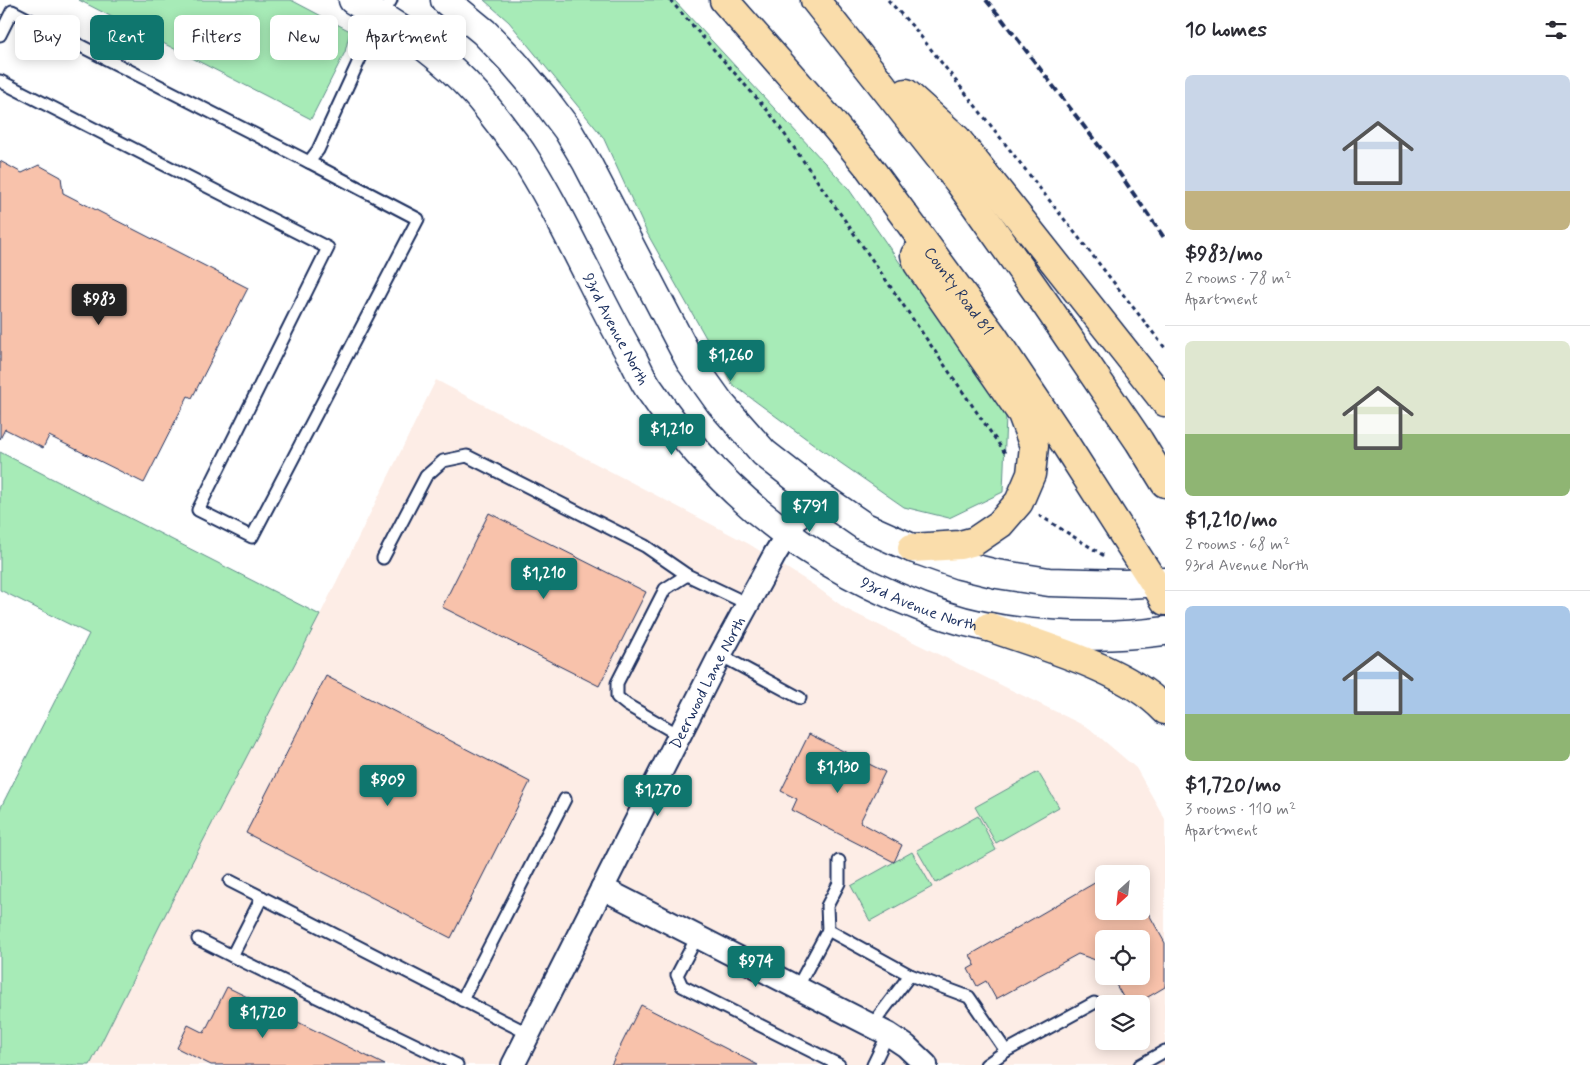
<!DOCTYPE html>
<meta charset="utf-8">
<style>
body{margin:0;font-family:Mynerve,sans-serif;background:#f7f7f7;color:#2b2b33;height:100vh;display:flex;flex-direction:column;font-size:19px;white-space:nowrap}
*{box-sizing:border-box;margin:0}
p{font-size:16px;color:#7c7c81}
.icon{flex:none;width:28px;height:28px;fill:none;stroke:currentColor;stroke-width:2;stroke-linecap:round;stroke-linejoin:round}
.map{position:relative;flex:1;overflow:hidden}
.details{display:flex;flex-direction:column;background:#fff;width:425px}
.details>*{flex:none}
.banner{position:absolute;left:15px;top:15px;width:475px;height:45px;display:flex;gap:10px}
.needle{width:32px;rotate:207deg}
.tools{position:absolute;left:1095px;top:865px;display:grid;gap:10px}
.tools a{display:grid;place-items:center;width:55px;height:55px;border-radius:8px;background:#fff;box-shadow:0 2px 12px #0003;font-size:25px}
.price{position:absolute;translate:-50% -42px;padding:0 11px;border-radius:5px;background:#0f766e;color:#fff;font-size:16px;line-height:32px;filter:drop-shadow(0 1px 2px #0008)}
.price::after{content:'';position:absolute;left:50%;top:30px;width:15px;height:11px;margin-left:-8px;background:inherit;clip-path:polygon(0 0,100% 0,50% 100%)}
.price.on{background:#222;color:#fff}
ul{padding:0;list-style:none}
li{display:grid;align-content:center;gap:10px;height:265px;padding:0 20px}
li+li{border-top:1px solid #e1e1e2}
li span{display:grid;place-items:center;height:155px;border-radius:8px;color:#555}
li>.icon{margin-inline-start:auto}
span .icon{width:90px;height:90px;fill:#fffc;stroke-width:1}
li b{font-size:21px}
h2{display:flex;justify-content:space-between;align-items:center;height:60px;padding:0 20px;font-size:21px}
.pill{padding:0 18px;border-radius:8px;background:#fff;box-shadow:0 2px 12px #0003;font-size:18px;line-height:45px}
.pill.on{background:#0f766e;color:#fff}
main{display:flex;flex:1;min-height:0}
.map>svg:first-child{display:block}
.built{fill:#fdede6;fill-rule:evenodd}
.green{fill:#a7ebb7;stroke:#618d8a}
.building{fill:#f8c2ab;stroke:#1b2f5e}
.lines{fill:none;stroke-linecap:round;stroke-linejoin:round}
.lane-casing{stroke:#1b2f5e;stroke-width:15}
.street-casing{stroke:#1b2f5e;stroke-width:26}
.secondary-casing{stroke:#1b2f5e;stroke-width:31}
.highway-casing{stroke:#1b2f5e;stroke-width:31}
.path{stroke:#1b2f5e;stroke-width:3;stroke-dasharray:4 4;stroke-linecap:butt}
.lane{stroke:#fff;stroke-width:11}
.street{stroke:#fff;stroke-width:22}
.secondary{stroke:#fff;stroke-width:28}
.highway{stroke:#faddab;stroke-width:28}
.rail{stroke:#1b2f5e;stroke-width:4;stroke-dasharray:8 4;stroke-linecap:butt}
.labels{text-anchor:middle;stroke-width:5;stroke-linejoin:round;paint-order:stroke}
.street-label{font-size:16px;fill:#1b2f5e;stroke:#fff}
</style>
<main>
<div class="map">
<svg width="1165" height="1065" viewBox="0 0 1165 1065">
<rect width="100%" height="100%" fill="#fff"/>
<filter id="ink" filterUnits="userSpaceOnUse"><feTurbulence type="fractalNoise" baseFrequency=".02" numOctaves="2"/><feDisplacementMap in="SourceGraphic" scale="10" xChannelSelector="R" yChannelSelector="G"/><feConvolveMatrix kernelMatrix="1 2 1 2 8 2 1 2 1" color-interpolation-filters="sRGB"/></filter>
<g filter="url(#ink)">
<path class="built" d="M436,380L749,544L815,586L846,609L1089,728L1136,768L1165,819V1065H90L171,903L320,615ZM1104,874H1141V911H1104ZM1104,939H1141V976H1104ZM1104,1004H1141V1041H1104Z"/>
<g class="green">
<polygon points="79,0 291,0 350,31 345,52 311,119"/>
<polygon points="484,0 674,0 848,188 1006,416 1003,492 949,518 904,507 819,448 732,384 647,233 603,137 509,22"/>
<polygon points="0,452 320,615 171,903 90,1065 0,1065 0,809 89,634 0,590"/>
<polygon points="1038,772 1059,807 996,843 975,807"/>
<polygon points="978,816 996,850 936,883 917,850"/>
<polygon points="912,852 932,887 870,921 851,886"/>
</g>
<g class="building">
<polygon points="0,161 22,173 39,165 61,177 63,193 248,288 192,398 188,396 144,483 49,436 43,448 5,429 0,439"/>
<polygon points="489,513 646,592 599,686 442,607"/>
<polygon points="326,676 530,782 451,938 246,833"/>
<polygon points="809,734 885,772 860,822 902,845 894,862 792,810 797,799 781,791"/>
<polygon points="1098,881 1104,882 1104,911 1141,911 1141,900 1165,943 1165,987 1136,1004 1127,1004 1111,976 1141,976 1141,939 1104,939 1104,963 1078,954 996,999 986,981 977,986 968,969 975,965 970,955"/>
<polygon points="227,987 385,1065 211,1065 177,1048 188,1025 204,1033"/>
<polygon points="641,1005 758,1065 611,1065"/>
</g>
<g class="lines">
<defs>
<g id="lane">
<polyline points="0,35 12,11 309,162"/>
<polyline points="0,81 328,248 198,510 252,537 418,219 309,162 318,150 369,39 391,0"/>
<polyline points="383,558 426,476 443,461 467,456 645,546 687,575"/>
<polyline points="720,655 800,698"/>
<polyline points="679,735 627,705 617,697 617,683 665,589 687,575 748,604"/>
<polyline points="230,881 529,1034"/>
<polyline points="828,930 827,906 839,883 839,861"/>
<polyline points="697,937 677,975 682,986 839,1065"/>
<polyline points="198,939 232,956 262,897"/>
<polyline points="232,956 457,1065"/>
<polyline points="797,988 828,930 910,975"/>
<polyline points="462,1000 565,799"/>
<polyline points="872,1025 910,975 969,997 1006,1051"/>
<polyline points="873,1065 888,1034"/>
<polyline points="986,1065 1006,1051 1094,1003"/>
<polyline points="1140,1065 1165,1051"/>
</g>
<g id="street">
<polyline points="602,888 888,1034 906,1046 926,1065"/>
<path id="s1" d="M513,1065L720,655L775,554L814,492"/>
</g>
<g id="secondary">
<path id="s2" d="M353,0C398,25 441,55 476,94C484,103 492,114 500,124C507,134 516,144 523,155C548,193 568,235 589,276C603,304 617,332 633,359C639,371 644,383 652,393C725,501 822,574 946,616C1008,637 1100,640 1165,631"/>
<polyline points="445,0 484,32 514,63 543,97 567,129 587,163 690,361 720,403 764,453 814,492 865,527 912,548 960,565 997,574 1049,582 1125,584 1165,582"/>
</g>
<g id="highway">
<path id="s3" d="M724,0L829,119L868,166L993,336L1066,445L1155,584L1165,601"/>
<polyline points="815,0 959,182 1047,306 1139,441 1165,483"/>
<polyline points="906,93 957,139 1165,402"/>
<polyline points="912,548 960,545 975,541 1000,524 1019,502 1031,474 1034,446 1022,414 918,264 915,255"/>
<path d="M989,627C1042,646 1127,669 1165,710"/>
</g>
</defs>
<use href="#lane" class="lane-casing"/>
<use href="#street" class="street-casing"/>
<use href="#secondary" class="secondary-casing"/>
<use href="#highway" class="highway-casing"/>
<g class="path">
<polyline points="670,0 769,112 844,219 1007,456"/>
<polyline points="888,0 915,29 963,90 1165,348"/>
<polyline points="1039,515 1106,557"/>
</g>
<use href="#lane" class="lane"/>
<use href="#street" class="street"/>
<use href="#secondary" class="secondary"/>
<use href="#highway" class="highway"/>
<polyline class="rail" points="986,0 1002,19 1115,167 1165,239"/>
</g>
</g>
<g class="labels">
<g class="street-label">
<text dy="6" stroke="none"><textPath href="#s3" startOffset="374">County Road 81</textPath></text>
<text dy="6" stroke="none"><textPath href="#s2" startOffset="430">93rd Avenue North</textPath></text>
<text dy="6" stroke="none"><textPath href="#s2" startOffset="850">93rd Avenue North</textPath></text>
<text dy="6" stroke="none"><textPath href="#s1" startOffset="429">Deerwood Lane North</textPath></text>
</g>
</g>
</svg>
<div class="tools">
<a><svg class="needle" viewBox="-14 -14 28 28"><path d="M0-13l5 13h-10z" fill="#e53935"/><path d="M0 13l5-13h-10z" fill="#7c7c81"/></svg></a>
<a><svg class="icon" aria-label="locate" viewBox="0 0 24 24"><circle cx="12" cy="12" r="6"/><path d="M12 2v4M12 18v4M2 12h4M18 12h4"/></svg></a>
<a><svg class="icon" aria-label="layers" viewBox="0 0 24 24"><path d="M12 4l9 5-9 5-9-5zM3 14l9 5 9-5"/></svg></a>
</div>
<b class="price on" style="left:99px;top:326px">$983</b>
<b class="price" style="left:731px;top:382px">$1,260</b>
<b class="price" style="left:672px;top:456px">$1,210</b>
<b class="price" style="left:810px;top:533px">$791</b>
<b class="price" style="left:544px;top:600px">$1,210</b>
<b class="price" style="left:838px;top:794px">$1,130</b>
<b class="price" style="left:388px;top:807px">$909</b>
<b class="price" style="left:658px;top:817px">$1,270</b>
<b class="price" style="left:756px;top:988px">$974</b>
<b class="price" style="left:263px;top:1039px">$1,720</b>
<div class="banner">
<a class="pill">Buy</a>
<a class="pill on">Rent</a>
<a class="pill">Filters</a>
<a class="pill">New</a>
<a class="pill">Apartment</a>
</div>
</div>
<section class="details">
<h2>10 homes<svg class="icon" aria-label="filters" viewBox="0 0 24 24"><path d="M4 7h16M4 17h16"/><circle cx="9" cy="7" r="2"/><circle cx="15" cy="17" r="2"/></svg></h2>
<ul>
<li><span style="background:linear-gradient(#c9d6e8 75%,#c2b280 0)"><svg class="icon" aria-label="home" viewBox="0 0 24 24"><path d="M3 11l9-7 9 7M6 9v11h12V9"/></svg></span><div><b>$983/mo</b><p>2 rooms · 78 m²</p><p>Apartment</p></div></li>
<li><span style="background:linear-gradient(#dfe7d0 60%,#8fb573 0)"><svg class="icon" aria-label="home" viewBox="0 0 24 24"><path d="M3 11l9-7 9 7M6 9v11h12V9"/></svg></span><div><b>$1,210/mo</b><p>2 rooms · 68 m²</p><p>93rd Avenue North</p></div></li>
<li><span style="background:linear-gradient(#a9c7e8 70%,#8fb573 0)"><svg class="icon" aria-label="home" viewBox="0 0 24 24"><path d="M3 11l9-7 9 7M6 9v11h12V9"/></svg></span><div><b>$1,720/mo</b><p>3 rooms · 110 m²</p><p>Apartment</p></div></li>
</ul>
</section>
</main>
